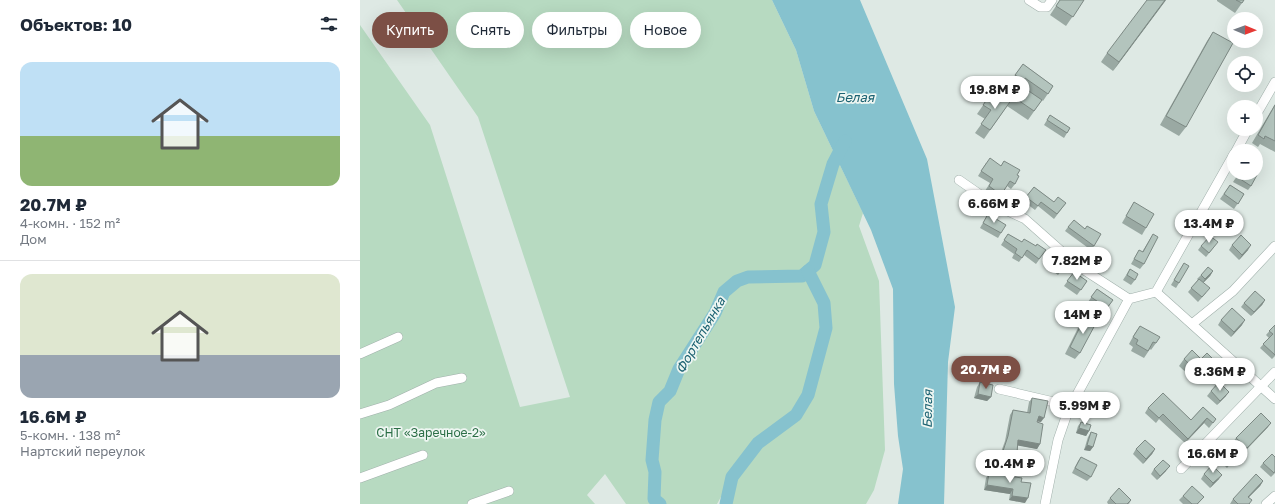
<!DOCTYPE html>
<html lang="ru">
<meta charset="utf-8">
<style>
body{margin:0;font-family:"Golos Text",sans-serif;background:#f2f2f3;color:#1f2937;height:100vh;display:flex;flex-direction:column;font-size:15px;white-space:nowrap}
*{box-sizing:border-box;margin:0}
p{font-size:13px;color:#747a83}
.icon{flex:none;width:22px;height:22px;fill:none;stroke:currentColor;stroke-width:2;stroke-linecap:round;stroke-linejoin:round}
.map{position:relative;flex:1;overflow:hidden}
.details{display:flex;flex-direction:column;background:#fff;width:360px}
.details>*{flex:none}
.banner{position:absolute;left:12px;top:12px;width:380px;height:36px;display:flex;gap:8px}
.needle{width:26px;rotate:91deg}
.buttons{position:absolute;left:867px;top:12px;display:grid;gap:8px}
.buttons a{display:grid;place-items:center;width:36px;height:36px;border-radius:50%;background:#fff;box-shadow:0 4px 16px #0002;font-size:20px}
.price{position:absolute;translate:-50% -34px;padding:0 9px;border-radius:14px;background:#fff;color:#222;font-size:13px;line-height:26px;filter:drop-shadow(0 1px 2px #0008)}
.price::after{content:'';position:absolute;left:50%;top:24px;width:12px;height:9px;margin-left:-6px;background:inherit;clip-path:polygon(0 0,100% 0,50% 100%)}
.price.on{background:#7c4f45;color:#fff}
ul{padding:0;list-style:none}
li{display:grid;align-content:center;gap:8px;height:212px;padding:0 20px}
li+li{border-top:1px solid #e0e1e3}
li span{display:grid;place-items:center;height:124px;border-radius:12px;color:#555}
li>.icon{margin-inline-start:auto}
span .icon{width:72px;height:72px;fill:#fffc;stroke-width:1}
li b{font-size:17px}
h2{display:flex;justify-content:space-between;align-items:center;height:48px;padding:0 20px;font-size:17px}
.pill{padding:0 14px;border-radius:18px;background:#fff;box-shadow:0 4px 16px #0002;font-size:14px;line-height:36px}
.pill.on{background:#7c4f45;color:#fff}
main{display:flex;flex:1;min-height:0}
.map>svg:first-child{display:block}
.green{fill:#b7dac1}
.water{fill:#86c2ce}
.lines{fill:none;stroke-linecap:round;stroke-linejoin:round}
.river{stroke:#86c2ce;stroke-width:13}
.minor-casing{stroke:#a1b0ab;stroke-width:10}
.minor{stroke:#fff;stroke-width:9}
.wall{fill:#9aa9a3}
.shaded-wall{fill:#7d8984}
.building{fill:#b3c4bd;stroke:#7d8984}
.labels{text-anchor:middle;stroke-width:3.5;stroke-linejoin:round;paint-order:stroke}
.park-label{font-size:12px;fill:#2b6e46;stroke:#eef6f2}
.water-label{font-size:13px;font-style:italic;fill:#1c6272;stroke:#eef6f2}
</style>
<main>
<section class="details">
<h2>Объектов: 10<svg class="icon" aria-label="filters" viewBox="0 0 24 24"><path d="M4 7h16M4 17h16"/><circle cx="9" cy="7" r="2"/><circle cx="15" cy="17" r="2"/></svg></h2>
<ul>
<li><span style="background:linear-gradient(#bfe0f5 60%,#8fb573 0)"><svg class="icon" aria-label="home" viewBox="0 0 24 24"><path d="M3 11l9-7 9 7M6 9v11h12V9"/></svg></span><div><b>20.7M ₽</b><p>4-комн. · 152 m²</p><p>Дом</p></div></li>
<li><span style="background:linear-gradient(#dfe7d0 65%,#9aa5b1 0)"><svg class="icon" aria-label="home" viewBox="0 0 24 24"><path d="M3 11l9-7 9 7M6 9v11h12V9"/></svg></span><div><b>16.6M ₽</b><p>5-комн. · 138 m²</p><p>Нартский переулок</p></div></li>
</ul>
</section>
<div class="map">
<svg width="915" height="504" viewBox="0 0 915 504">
<rect width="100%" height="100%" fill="#dee9e4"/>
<polygon class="green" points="37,0 412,0 436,50 454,111 503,213 499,226 519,281 525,450 514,490 506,504 371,504 367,486 357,504 266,504 245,474 227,495 235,504 0,504 0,25 70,125 160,407 210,397 118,117"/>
<polygon class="water" points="412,0 500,0 567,159 595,307 588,362 584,504 538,504 543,469 538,436 534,384 533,289 511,230 454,111 436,50"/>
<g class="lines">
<g class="river">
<polyline points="300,504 294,499 295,472 292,460 295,420 299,402 310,391 319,369 355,313 364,292 377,281 388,277 442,276 455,265 464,232 461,204 473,164 485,141"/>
<polyline points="366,504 372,477 398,443 436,415 448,395 466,328 464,303 448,271"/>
</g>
<defs>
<g id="minor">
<polyline points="669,0 680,7 687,7 692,0"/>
<polyline points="896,115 915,82"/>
<polyline points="876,151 888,129"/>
<polyline points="599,180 635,205 665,219 718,266 769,299"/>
<polyline points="796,292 915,399"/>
<polyline points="832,324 873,291 915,246"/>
<polyline points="0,354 38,337"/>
<polyline points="639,389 711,406"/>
<polyline points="0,414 29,405 76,383 102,378"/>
<polyline points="821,469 915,372"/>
<polyline points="0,478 63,455"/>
<polyline points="112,504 149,491"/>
<polyline points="685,504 698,440 708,411 769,299 796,292 874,154"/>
<polyline points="906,504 915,496"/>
</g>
</defs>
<use href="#minor" class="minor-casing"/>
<use href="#minor" class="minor"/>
</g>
<g class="wall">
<polygon points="700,0 724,0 706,26 690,15"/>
<polygon points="806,0 753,71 741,62 747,53"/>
<polygon points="857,0 884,0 875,13 857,1"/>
<polygon points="853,32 826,127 819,136 800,125 847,41"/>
<polygon points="663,64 693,86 683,101 682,100 668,120 647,106 624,139 615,133 625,119 617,114 628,98 636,103 648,96 653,88 651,87 653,84 650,82"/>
<polygon points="915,104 915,152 900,144 898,147 892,143"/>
<polygon points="690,115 710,128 704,138 684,125"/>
<polygon points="644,161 657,175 655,184 651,189 647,186 638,200 625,191 630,183 618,176 626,163 641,166"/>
<polygon points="879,173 894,173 891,186 888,190 873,182"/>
<polygon points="870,185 884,194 874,209 860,199"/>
<polygon points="674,187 694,202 706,203 694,219 678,206 675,210 663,201"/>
<polygon points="774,202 786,228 782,235 762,223"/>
<polygon points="628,214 641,233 638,238 620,228"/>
<polygon points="708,227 724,229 734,246 731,250 705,231"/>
<polygon points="648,234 662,242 676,246 686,250 676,264 664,255 659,262 652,258 654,254 641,245"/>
<polygon points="793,234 784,264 780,269 771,264 779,250 782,252"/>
<polygon points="872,245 888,250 879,260 869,250"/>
<polygon points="841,246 854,247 846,257 838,250"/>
<polygon points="698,257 707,263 698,275 690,269"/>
<polygon points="824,263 819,283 816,288 811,285"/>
<polygon points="770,269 775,280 771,285 763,280"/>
<polygon points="853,271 850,276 843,283 846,293 838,302 828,292 838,280 837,279 841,275"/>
<polygon points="714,272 727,281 717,295 704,286"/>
<polygon points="737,289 753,300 744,313 728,302"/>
<polygon points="905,300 902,305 891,316 881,307 884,303"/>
<polygon points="725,317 720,353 715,359 705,354 720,324"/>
<polygon points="861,320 882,325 871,337 858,325"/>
<polygon points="915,325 915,356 912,359 900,348 909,338 906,335"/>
<polygon points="780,326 796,343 791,350 790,349 784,358 771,351 773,347 769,344 775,333"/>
<polygon points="824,359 848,365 834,380 819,366"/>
<polygon points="620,382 631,397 627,401 614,398 617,387"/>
<polygon points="851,391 866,396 857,405 847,396"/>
<polygon points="672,398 681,422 677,421 680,444 677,449 658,445 653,457 640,455 645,441 650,415 653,410 667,413 669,402"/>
<polygon points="843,407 856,419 849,428 844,423 825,443 799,419 796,423 785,413 788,408 831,420"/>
<polygon points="721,422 729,431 726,436 716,433 718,426"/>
<polygon points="908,427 884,452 873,442 876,438"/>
<polygon points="731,432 733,447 730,451 724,450 728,437"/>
<polygon points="776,449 795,449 792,454 783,464 773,454"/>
<polygon points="861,454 876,457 867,468 858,459"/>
<polygon points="721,457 731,477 727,481 712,473 718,461"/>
<polygon points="903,463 915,473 911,477 900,467"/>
<polygon points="794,469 806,471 797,480 791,474"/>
<polygon points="629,473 661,482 665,503 649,500 650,494 624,490 626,478"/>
<polygon points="844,474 859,479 850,488 841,479"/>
<polygon points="903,481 900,486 889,497 890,504 870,504 873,499"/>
<polygon points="823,496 844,497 838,504 823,504 819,500"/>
<polygon points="750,498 771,500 769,504 748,504 747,502"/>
</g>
<g class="shaded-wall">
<polygon points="805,0 806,0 753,71 759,62"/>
<polygon points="891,245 888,250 879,260 882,255"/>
<polygon points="853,271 850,276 842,284 845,279"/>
<polygon points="905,300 902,305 891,316 894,312"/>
<polygon points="885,320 882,325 871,337 874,332"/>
<polygon points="853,359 848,365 834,380 839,373"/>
<polygon points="869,392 866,396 857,405 860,401"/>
<polygon points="618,394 631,397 627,401 614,398"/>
<polygon points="679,416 684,418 681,422 675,421"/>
<polygon points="847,418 844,423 825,443 828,439"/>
<polygon points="911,423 908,427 884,452 887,448"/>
<polygon points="719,428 729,431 726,436 716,433"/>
<polygon points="658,440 680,444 677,449 655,445"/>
<polygon points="727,445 733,447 730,451 724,450"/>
<polygon points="795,449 792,454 783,464 786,459"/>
<polygon points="643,451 657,453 653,457 640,455"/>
<polygon points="810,466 806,471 797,480 800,476"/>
<polygon points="862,475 859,479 850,488 853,483"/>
<polygon points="903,481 900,486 885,501 888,497"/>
<polygon points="627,485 653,489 650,494 624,490"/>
<polygon points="652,496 668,498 665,503 649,500"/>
</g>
<g class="building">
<polygon points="700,0 724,0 713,17 696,6"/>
<polygon points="787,0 805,0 759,62 747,53"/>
<polygon points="876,0 884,0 882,3"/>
<polygon points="853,32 873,43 826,127 806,116"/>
<polygon points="663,64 693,86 688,94 665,78 661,84 656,80 658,77 655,75"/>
<polygon points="657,83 682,100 674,111 649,94"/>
<polygon points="643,93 652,99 630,130 621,124 631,110 623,105 628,98 636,103"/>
<polygon points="915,105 915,141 905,136 904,139 898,135"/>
<polygon points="690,115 710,128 707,133 687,120"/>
<polygon points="630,158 641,166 644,161 660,170 657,175 659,176 655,184 650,181 641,195 629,186 633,179 621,171"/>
<polygon points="879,173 894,173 897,175 891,186 877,177"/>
<polygon points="870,185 884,194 878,204 864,194"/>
<polygon points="674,187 694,202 698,197 706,203 697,214 681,202 678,206 666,197"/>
<polygon points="774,202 794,214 786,228 766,216"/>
<polygon points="628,214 646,225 641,233 623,223"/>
<polygon points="714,220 725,229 727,226 741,234 734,246 708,227"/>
<polygon points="648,234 662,242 664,239 676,246 677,244 686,250 679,259 667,250 662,258 655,253 657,249 644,240"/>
<polygon points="793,234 798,237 784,264 774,259 779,250 783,252"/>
<polygon points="881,235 891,245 882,255 872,245"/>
<polygon points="850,236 858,242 849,253 841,246"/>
<polygon points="698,257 707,263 701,270 693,265"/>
<polygon points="824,263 829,266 819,283 814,280"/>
<polygon points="848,267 853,271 845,279 841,275"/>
<polygon points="770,269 778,274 775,280 767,275"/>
<polygon points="714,272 727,281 721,290 707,281"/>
<polygon points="839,279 850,288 842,297 831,288"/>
<polygon points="737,289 753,300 747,308 731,297"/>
<polygon points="895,291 905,300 894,312 884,303"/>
<polygon points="872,308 885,320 874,332 861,320"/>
<polygon points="725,317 736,323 720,353 710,347"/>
<polygon points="915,325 915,355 903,344 913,334 909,331"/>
<polygon points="780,326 800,337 796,343 793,342 788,351 776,344 778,340 773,337"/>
<polygon points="832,350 841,359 847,353 853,359 839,373 824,359"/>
<polygon points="620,382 633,385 631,397 618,394"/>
<polygon points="859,382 869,392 860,401 851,391"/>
<polygon points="803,393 831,420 843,407 856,419 853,423 847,418 828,439 803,414 799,418 788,408"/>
<polygon points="672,398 688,401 684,418 679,416 677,422 683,424 680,444 658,440 657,453 643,451 648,436 653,410 670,413"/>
<polygon points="901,413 911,423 887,448 876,438"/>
<polygon points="721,422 731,425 729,431 719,428"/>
<polygon points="731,432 737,434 733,447 727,445"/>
<polygon points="785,440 795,449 786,459 776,449"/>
<polygon points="867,448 876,457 871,463 861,454"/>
<polygon points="912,454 915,457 915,471 914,473 903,463"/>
<polygon points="721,457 737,465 731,477 715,468"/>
<polygon points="803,460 810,466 800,476 794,469"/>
<polygon points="852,465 862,475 853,483 844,474"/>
<polygon points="629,473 662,478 661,482 671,483 668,498 652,496 653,489 627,485"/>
<polygon points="896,474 903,481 888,497 892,500 889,504 878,504 873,499"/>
<polygon points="832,486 844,497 837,504 832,504 823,496"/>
<polygon points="759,488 771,500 767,504 756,504 750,498"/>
</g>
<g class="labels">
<g class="park-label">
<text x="71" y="437">СНТ «Заречное-2»</text>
</g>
<g class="water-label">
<text x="495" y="102">Белая</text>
<text transform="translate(340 335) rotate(-60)" y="5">Фортепьянка</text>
<text transform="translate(567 409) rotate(-89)" y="5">Белая</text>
</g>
</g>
</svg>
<div class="buttons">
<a><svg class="needle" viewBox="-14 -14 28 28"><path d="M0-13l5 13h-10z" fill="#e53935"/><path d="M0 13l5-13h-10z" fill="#747a83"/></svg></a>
<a><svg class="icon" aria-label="locate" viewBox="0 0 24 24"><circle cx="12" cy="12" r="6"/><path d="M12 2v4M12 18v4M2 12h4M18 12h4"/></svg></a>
<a>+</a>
<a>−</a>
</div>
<b class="price" style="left:635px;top:110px">19.8M ₽</b>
<b class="price" style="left:634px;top:224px">6.66M ₽</b>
<b class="price" style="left:849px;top:244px">13.4M ₽</b>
<b class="price" style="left:717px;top:281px">7.82M ₽</b>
<b class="price" style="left:723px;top:335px">14M ₽</b>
<b class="price on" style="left:626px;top:390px">20.7M ₽</b>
<b class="price" style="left:860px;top:392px">8.36M ₽</b>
<b class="price" style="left:725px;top:426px">5.99M ₽</b>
<b class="price" style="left:853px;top:474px">16.6M ₽</b>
<b class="price" style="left:650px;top:484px">10.4M ₽</b>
<div class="banner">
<a class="pill on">Купить</a>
<a class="pill">Снять</a>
<a class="pill">Фильтры</a>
<a class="pill">Новое</a>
</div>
</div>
</main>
